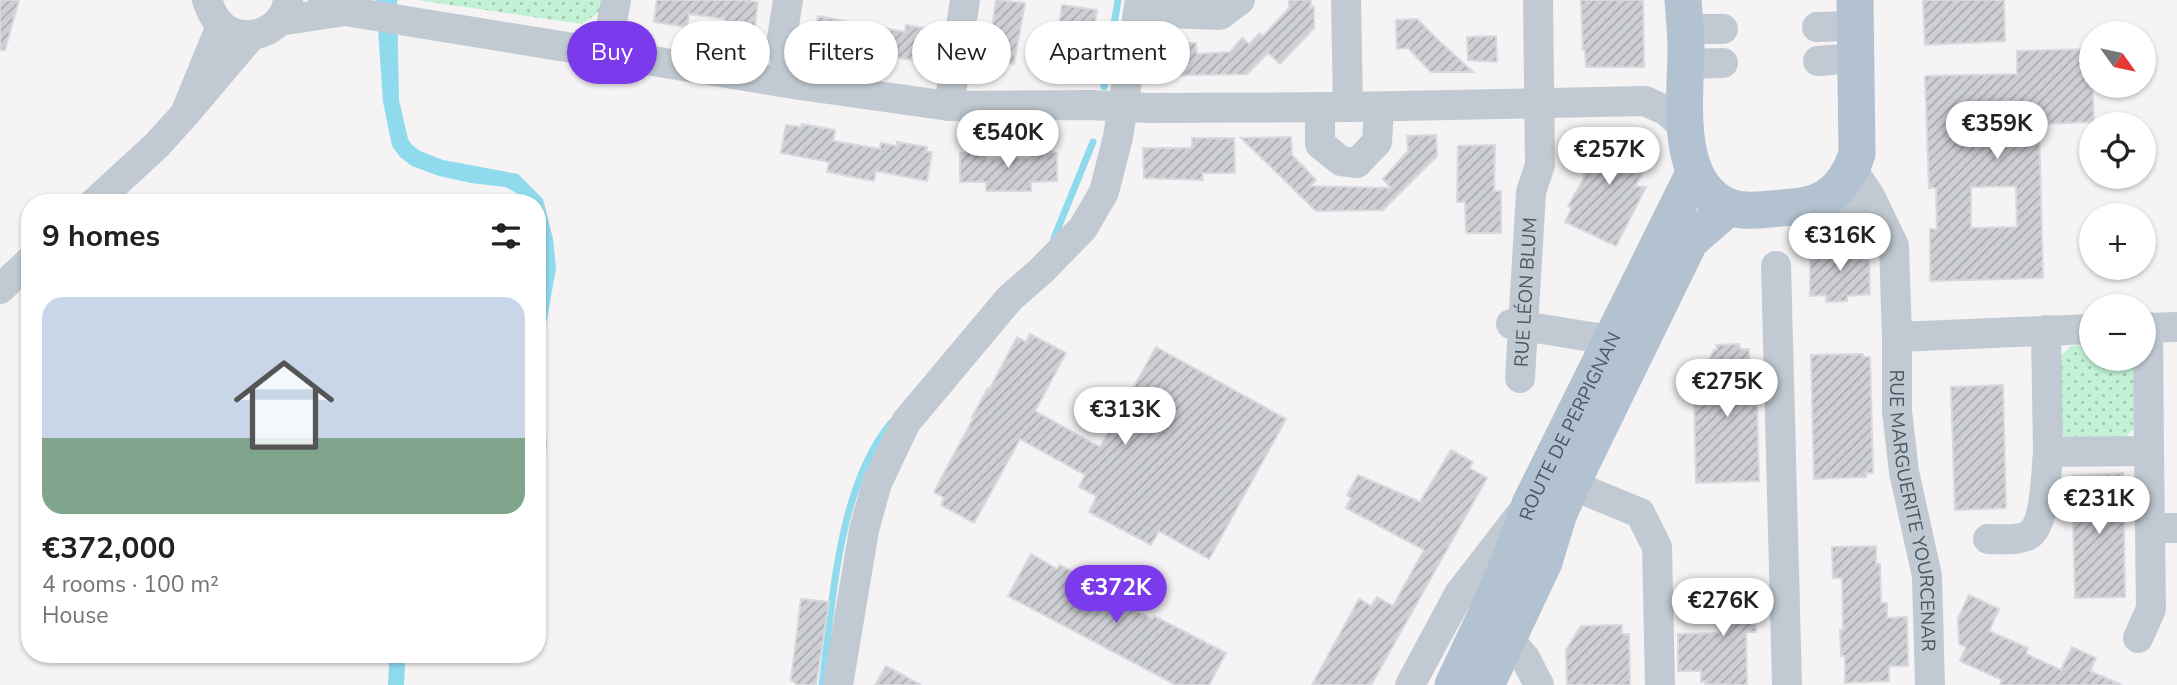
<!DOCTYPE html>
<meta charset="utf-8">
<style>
body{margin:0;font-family:"Nunito Sans",sans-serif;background:#f6f6f6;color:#202124;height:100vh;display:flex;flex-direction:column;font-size:26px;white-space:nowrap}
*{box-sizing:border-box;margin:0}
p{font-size:23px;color:#757577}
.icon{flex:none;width:38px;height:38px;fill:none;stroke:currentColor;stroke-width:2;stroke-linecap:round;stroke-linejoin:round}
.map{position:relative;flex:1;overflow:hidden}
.sheet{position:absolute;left:21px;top:194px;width:525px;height:469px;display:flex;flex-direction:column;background:#fff;border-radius:28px;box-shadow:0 2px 5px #0004}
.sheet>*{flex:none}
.banner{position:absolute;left:567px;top:21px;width:665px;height:63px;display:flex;gap:14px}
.needle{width:46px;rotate:123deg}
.tools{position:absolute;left:2079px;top:21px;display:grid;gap:14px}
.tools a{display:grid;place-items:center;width:77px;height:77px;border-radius:50%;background:#fff;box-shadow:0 2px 5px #0004;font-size:35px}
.price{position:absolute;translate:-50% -60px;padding:0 16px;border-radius:24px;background:#fff;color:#222;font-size:23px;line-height:46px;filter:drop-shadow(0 2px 4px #0008)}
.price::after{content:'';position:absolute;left:50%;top:42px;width:21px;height:16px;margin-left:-10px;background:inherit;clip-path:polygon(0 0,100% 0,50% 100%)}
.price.current{background:#7c3aed;color:#fff}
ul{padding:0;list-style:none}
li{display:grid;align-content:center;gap:14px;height:371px;padding:0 21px}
li span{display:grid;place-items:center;height:217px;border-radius:21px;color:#555}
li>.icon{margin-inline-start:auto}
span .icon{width:126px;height:126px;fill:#fffc;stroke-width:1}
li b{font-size:30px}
h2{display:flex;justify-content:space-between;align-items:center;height:84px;padding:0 21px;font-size:30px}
.chip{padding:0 24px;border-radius:32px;background:#fff;box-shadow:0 2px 5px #0004;font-size:24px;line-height:63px}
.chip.current{background:#7c3aed;color:#fff}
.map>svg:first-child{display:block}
.grass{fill:url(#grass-dots)}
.water{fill:#90daee}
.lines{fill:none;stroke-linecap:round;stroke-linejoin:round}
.stream{stroke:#90daee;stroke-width:7}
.building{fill:url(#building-hatch);stroke:#d7d9de;stroke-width:2;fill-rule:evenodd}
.minor{stroke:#c1cad2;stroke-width:30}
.major{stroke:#b3c2d1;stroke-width:37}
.labels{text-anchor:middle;stroke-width:6;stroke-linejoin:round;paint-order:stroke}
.street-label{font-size:19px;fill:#4a5661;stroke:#fff}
</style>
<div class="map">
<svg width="2177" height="685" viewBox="0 0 2177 685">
<defs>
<pattern id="grass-dots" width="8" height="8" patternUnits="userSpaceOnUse" patternTransform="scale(1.75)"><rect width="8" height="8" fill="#c3f1d5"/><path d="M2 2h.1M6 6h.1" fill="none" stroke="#a0c6b0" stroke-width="1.8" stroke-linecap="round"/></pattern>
<pattern id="building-hatch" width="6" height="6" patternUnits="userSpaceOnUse" patternTransform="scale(1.75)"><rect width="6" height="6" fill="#cdcfd5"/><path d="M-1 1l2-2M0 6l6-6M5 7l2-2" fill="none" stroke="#a8abb0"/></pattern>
</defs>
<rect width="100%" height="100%" fill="#f5f3f3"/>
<g class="grass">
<polygon points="416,0 600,0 599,12 582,24"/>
<polygon points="2091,344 2091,359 2132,359 2135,364 2136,427 2122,440 2067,440 2055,425 2058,359 2071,346"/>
</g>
<g class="water">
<polygon points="376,0 397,0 399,100 408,139 412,145 420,151 443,160 518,174 543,199 553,239 556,268 547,320 537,342 539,267 537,203 525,203 515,192 505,187 471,183 439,176 412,166 400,157 392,146 383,102"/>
<path d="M537,399C546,430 553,448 537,478Z"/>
<polygon points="386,655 403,655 405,664 404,685 388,685 389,666"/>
</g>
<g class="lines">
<g class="stream">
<polyline points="1104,87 1118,0"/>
<polyline points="1054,238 1093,142"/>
<path d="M822,685C833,603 837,489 891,423"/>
</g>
</g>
<g class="building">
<polygon points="0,0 19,0 5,50 0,50"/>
<polygon points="657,0 742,0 758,2 754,31 746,36 723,32 725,19 689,14 687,27 654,22"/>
<polygon points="996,0 1025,3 1014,64 990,61 993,41 990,41"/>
<polygon points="1289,0 1311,0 1310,8 1314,7 1314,28 1280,64 1268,53 1247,74 1157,76 1157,54 1176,55 1176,43 1196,43 1197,54 1230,52 1242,38 1249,44 1260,33 1263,36 1289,8"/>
<polygon points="1581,0 1643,0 1644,67 1586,67 1585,50 1583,50"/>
<polygon points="1923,0 2004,0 2005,41 1925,45"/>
<polygon points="1062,5 1097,10 1088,64 1054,59"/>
<polygon points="818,16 905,32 906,25 929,29 922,62 813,41"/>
<polygon points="1417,19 1438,40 1473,72 1431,72 1408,48 1397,49 1396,20"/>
<polygon points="1496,36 1497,62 1468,60 1467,37"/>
<path d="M2091,49L2094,122L2039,124L2043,278L1930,281V229H1937L1936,188H1929L1925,76L2017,74V51ZM2017,101L2019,134L1977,135L1975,102ZM2016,186L2017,227L1971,228V187Z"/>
<polygon points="802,124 835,130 833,141 880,149 881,143 897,146 897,142 927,147 926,152 932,152 927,181 876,171 874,181 827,172 829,162 781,153 786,125 801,127"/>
<polygon points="1436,135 1437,156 1383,210 1316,211 1241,138 1291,137 1292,155 1316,180 1310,186 1391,188 1383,179 1408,151 1407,136"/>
<polygon points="1192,138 1234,138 1235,173 1202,173 1203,180 1144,178 1143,148 1192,148"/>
<polygon points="1589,138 1646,138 1646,167 1635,186 1646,187 1616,246 1565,222 1572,208 1568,206 1584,178 1584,157 1589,157"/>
<polygon points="1495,145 1494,191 1501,191 1501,233 1466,233 1465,202 1457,202 1458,146"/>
<polygon points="966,149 986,149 986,159 1031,158 1031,149 1051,149 1051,152 1057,153 1057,181 1031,182 1031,191 986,191 986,182 960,182 960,153 966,153"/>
<polygon points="1866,247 1867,254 1869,254 1870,294 1847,296 1847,301 1826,302 1826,295 1810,296 1810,249"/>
<polygon points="1030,334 1066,353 1035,411 1100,447 1156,347 1286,419 1209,559 1159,531 1151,545 1089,512 1097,496 1079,487 1085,475 1020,439 974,523 941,505 944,498 934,492 974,417 972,417 988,388 989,390 1017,337 1026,342"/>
<polygon points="1739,344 1740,349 1749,349 1749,371 1756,371 1759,481 1696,483 1694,389 1714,350 1717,350 1716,345"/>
<polygon points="1863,354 1863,357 1870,357 1873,473 1866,473 1866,477 1814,479 1811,355"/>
<polygon points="2003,385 2006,508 1955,510 1951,387"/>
<polygon points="1451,450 1473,462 1469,468 1487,478 1371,685 1312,685 1359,599 1371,606 1377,597 1393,606 1424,550 1346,508 1351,498 1347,495 1358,475 1420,502"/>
<polygon points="2123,473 2125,597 2075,598 2072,476"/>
<polygon points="1876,546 1876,564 1880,564 1881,603 1887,603 1887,618 1907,617 1908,666 1889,666 1889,681 1845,683 1845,656 1841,656 1840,630 1843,630 1842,578 1833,578 1832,547"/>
<polygon points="1031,554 1057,569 1060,565 1088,580 1086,583 1124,604 1152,619 1154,616 1226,653 1209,685 1176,685 1008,596"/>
<polygon points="1754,579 1756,632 1746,632 1747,685 1705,684 1705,681 1701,682 1701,671 1678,671 1678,634 1719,633 1718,580"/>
<polygon points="1969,595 1999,609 1989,631 2028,648 2026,654 2061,670 2072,647 2096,658 2090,671 2122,685 2000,685 2002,680 1960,661 1966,647 1959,644 1958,618"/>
<polygon points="801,599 829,602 816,685 798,685 791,680"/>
<polygon points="1622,625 1622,634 1629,634 1630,685 1567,685 1566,650 1581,626"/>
<polygon points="886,666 921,685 875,685"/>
</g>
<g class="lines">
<g class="minor">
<path d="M207,0C210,9 213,17 220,24C243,47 285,32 288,0"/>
<polyline points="788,0 782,38 786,67 800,85 949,106 1091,105 1148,108 1348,107 1645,101 1667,111 1686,129"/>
<polyline points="1346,0 1348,107"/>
<polyline points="345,11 800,85"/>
<polyline points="1138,12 1220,15 1240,0"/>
<polyline points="279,21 345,11 323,0"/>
<polyline points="221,26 185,114 251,36"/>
<polyline points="1817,27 1855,26"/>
<polyline points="1685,29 1723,29"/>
<polyline points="606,53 616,0"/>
<polyline points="1818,61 1856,58"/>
<polyline points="1686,64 1723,63"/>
<polyline points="949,106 965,0"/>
<polyline points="1320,107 1320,144 1341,161 1357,163 1377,142 1379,107"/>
<polyline points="1852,169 1870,196 1894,246 1897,337 2091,329"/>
<polyline points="1825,199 1879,223 1886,233"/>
<polyline points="94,203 157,145 185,114"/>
<polyline points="1776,266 1787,685"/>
<polyline points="0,289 30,261"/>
<polyline points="1511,324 1610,340"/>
<polyline points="2144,328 2177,327"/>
<polyline points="2046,330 2048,452 2149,451 2148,327"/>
<path id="s1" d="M1897,337V411L1904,472L1927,576L1930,685"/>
<path id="s2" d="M1520,378L1531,192L1540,165L1538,0"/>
<polyline points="1573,481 1591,493 1640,513 1657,547 1660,685"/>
<polyline points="2150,528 2177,528"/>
<path d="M1988,539C2000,539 2015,541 2027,536C2046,527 2046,472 2048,452"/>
<polyline points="1508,638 1525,658 1539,685"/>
<polyline points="2138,638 2151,609 2149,451"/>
<polyline points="838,685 864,530 877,483 906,422 1010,298 1041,271 1083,228 1104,192 1118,137 1140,0"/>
<polyline points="1410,685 1459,594 1520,515"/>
</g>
<g class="major">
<path d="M1683,0C1684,16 1686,32 1686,48C1686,97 1672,184 1729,207C1747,214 1774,208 1793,207C1828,205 1846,186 1857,154L1855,0"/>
<path id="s3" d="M1453,685C1481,626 1510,567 1530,504L1694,173"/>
<polyline points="1486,685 1544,562 1558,516 1573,481 1690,241 1729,207"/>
</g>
</g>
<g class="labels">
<g class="street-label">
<text dy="7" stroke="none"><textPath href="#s2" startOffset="86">RUE LÉON BLUM</textPath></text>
<text dy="7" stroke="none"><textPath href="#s3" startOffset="284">ROUTE DE PERPIGNAN</textPath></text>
<text dy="7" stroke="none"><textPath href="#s1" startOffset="175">RUE MARGUERITE YOURCENAR</textPath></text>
</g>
</g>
</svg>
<div class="tools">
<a><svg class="needle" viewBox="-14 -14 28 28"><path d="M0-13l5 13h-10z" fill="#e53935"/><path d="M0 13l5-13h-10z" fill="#757577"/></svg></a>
<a><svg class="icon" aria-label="locate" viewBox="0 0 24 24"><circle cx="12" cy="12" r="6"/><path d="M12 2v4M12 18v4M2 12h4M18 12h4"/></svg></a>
<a>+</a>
<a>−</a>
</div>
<b class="price" style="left:1997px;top:161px">€359K</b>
<b class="price" style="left:1008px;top:170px">€540K</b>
<b class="price" style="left:1609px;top:187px">€257K</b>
<b class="price" style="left:1840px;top:273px">€316K</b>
<b class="price" style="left:1727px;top:419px">€275K</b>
<b class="price" style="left:1125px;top:447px">€313K</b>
<b class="price" style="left:2099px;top:536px">€231K</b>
<b class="price current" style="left:1116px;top:625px">€372K</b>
<b class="price" style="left:1723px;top:638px">€276K</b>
<div class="banner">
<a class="chip current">Buy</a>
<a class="chip">Rent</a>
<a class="chip">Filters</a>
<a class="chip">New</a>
<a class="chip">Apartment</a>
</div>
<section class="sheet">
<h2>9 homes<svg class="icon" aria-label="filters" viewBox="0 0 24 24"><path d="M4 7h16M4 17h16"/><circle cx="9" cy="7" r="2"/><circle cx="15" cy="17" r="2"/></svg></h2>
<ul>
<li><span style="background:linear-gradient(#c9d6e8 65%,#7fa58c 0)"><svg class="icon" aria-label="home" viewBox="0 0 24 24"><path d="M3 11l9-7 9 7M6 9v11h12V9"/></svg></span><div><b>€372,000</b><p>4 rooms · 100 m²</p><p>House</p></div></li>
</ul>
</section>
</div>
